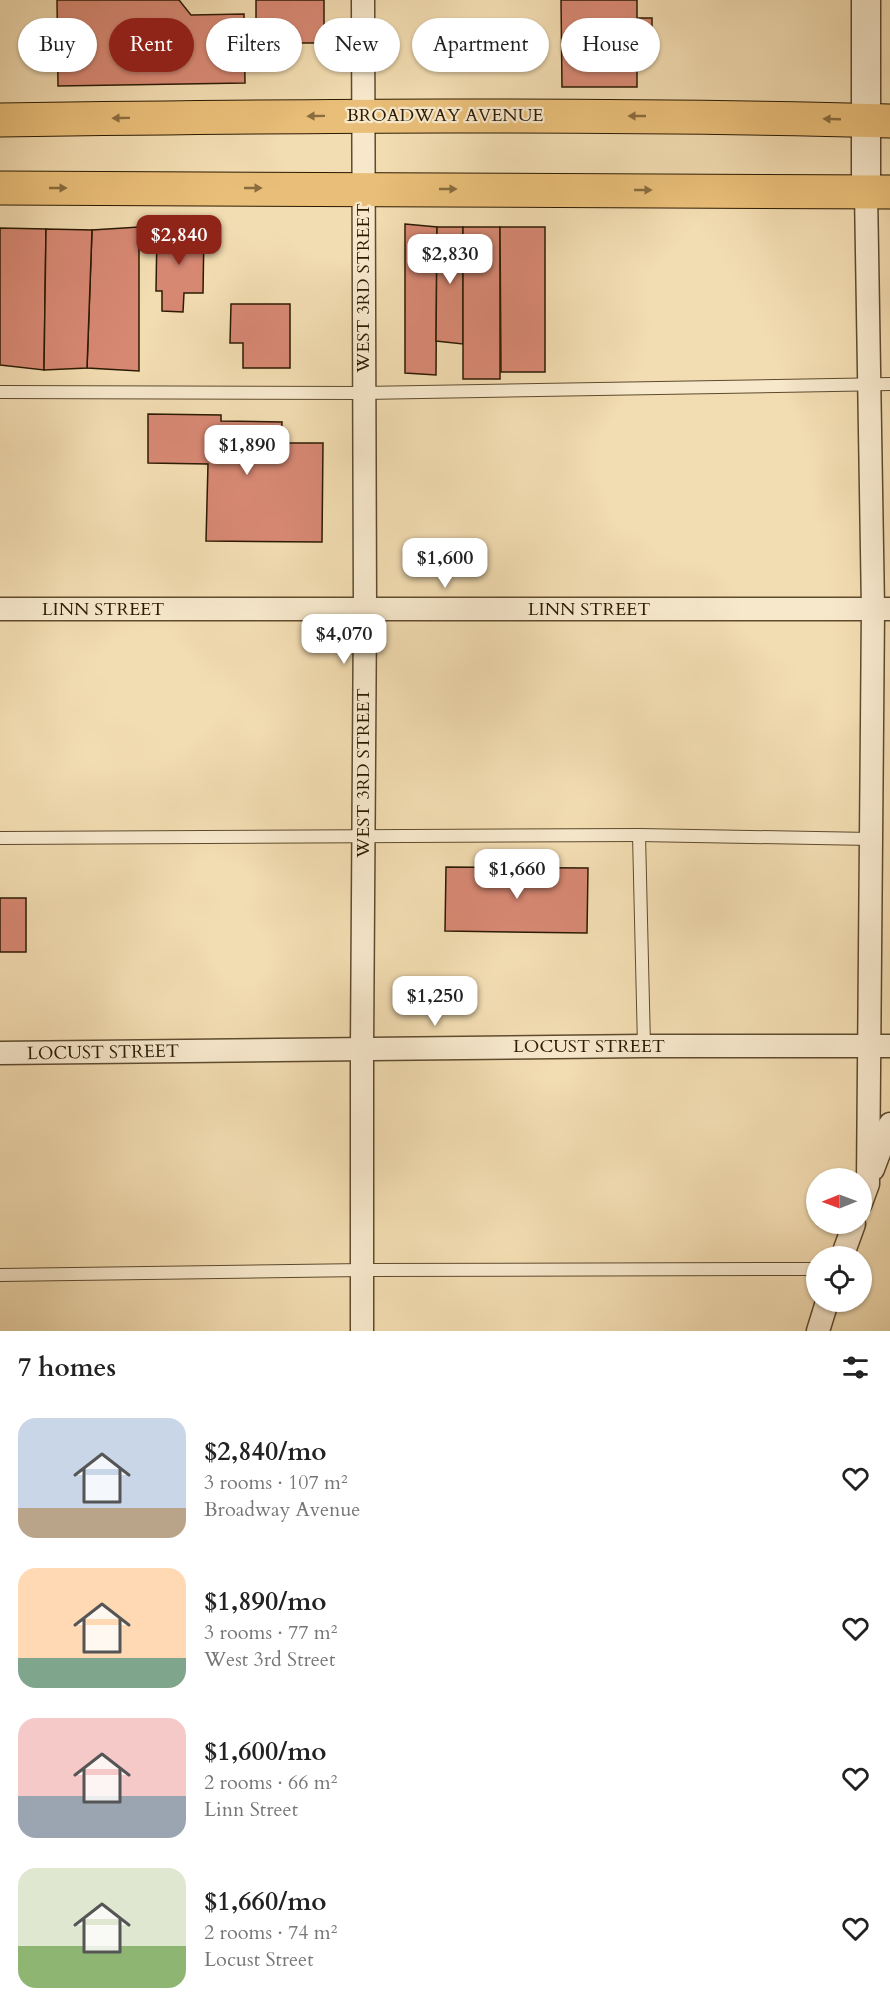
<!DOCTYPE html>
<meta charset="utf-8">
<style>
body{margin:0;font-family:Cardo,serif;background:#f6f6f6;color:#222;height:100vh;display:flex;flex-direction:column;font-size:22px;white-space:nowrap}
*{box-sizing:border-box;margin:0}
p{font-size:20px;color:#767676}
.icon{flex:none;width:33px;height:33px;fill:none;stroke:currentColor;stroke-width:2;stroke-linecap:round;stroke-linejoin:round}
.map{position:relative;height:1331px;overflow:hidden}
.sheet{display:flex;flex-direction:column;background:#fff;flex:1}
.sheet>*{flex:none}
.banner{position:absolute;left:18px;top:18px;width:855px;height:54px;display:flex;gap:12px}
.needle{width:39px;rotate:269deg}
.controls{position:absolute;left:806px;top:1168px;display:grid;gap:12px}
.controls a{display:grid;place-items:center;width:66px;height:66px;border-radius:50%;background:#fff;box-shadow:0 2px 4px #0004;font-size:30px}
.price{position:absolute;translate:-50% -51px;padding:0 14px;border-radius:12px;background:#fff;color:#222;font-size:20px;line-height:39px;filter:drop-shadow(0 2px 3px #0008)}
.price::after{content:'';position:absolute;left:50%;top:36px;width:18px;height:14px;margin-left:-9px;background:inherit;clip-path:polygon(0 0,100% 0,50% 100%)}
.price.active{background:#8f2418;color:#fff}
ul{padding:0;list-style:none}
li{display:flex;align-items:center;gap:18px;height:150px;padding:0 18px}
li span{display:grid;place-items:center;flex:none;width:168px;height:120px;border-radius:18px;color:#555}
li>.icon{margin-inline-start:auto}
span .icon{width:72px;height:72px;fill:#fffc;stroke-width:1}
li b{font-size:26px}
h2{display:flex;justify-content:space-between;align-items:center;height:72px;padding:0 18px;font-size:26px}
.pill{padding:0 21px;border-radius:27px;background:#fff;box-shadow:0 2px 4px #0004;font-size:21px;line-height:54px}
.pill.active{background:#8f2418;color:#fff}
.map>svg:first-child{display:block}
.building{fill:#d78873;stroke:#2c1b03;stroke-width:1.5}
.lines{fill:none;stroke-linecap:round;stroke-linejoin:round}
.service-casing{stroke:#5e4b2e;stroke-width:14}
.minor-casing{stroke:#5e4b2e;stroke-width:25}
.tertiary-casing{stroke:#5e4b2e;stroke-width:31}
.trunk-casing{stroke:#2c1b03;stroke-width:35}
.service{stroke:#f7e8cc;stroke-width:12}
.minor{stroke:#f7e8cc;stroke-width:22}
.tertiary{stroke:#f7e8cc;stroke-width:28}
.trunk{stroke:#e9be78;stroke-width:33}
.oneway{fill:#8a6c3e}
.labels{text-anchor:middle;stroke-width:4.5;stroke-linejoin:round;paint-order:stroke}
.street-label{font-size:18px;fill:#2c1b03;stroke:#f7e8cc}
</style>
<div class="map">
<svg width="890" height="1331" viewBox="0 0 890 1331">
<rect width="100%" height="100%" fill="#f2dcb1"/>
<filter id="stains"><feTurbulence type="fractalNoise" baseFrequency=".00333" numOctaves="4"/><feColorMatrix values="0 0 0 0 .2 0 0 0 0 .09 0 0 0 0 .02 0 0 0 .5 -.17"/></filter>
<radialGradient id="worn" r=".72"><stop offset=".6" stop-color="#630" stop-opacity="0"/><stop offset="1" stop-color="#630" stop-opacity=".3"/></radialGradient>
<g class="building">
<polygon points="57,0 179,0 191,15 244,14 245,83 58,86"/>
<rect x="256" y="0" width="68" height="43"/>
<polygon points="561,0 637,0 637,18 652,18 652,43 637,43 637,87 562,87"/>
<polygon points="405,224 437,227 436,375 405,373"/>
<polygon points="139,227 139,371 87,368 92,230"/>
<polygon points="437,227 463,227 463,344 436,341"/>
<rect x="463" y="227" width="37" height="152"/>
<polygon points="500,227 545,227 545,372 501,372"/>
<polygon points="0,228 46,229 44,370 0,365"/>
<polygon points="157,228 204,230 203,293 184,293 183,312 162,311 162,291 156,291"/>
<polygon points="46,229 92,230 87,368 44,370"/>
<polygon points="231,304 290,304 290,368 243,368 243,343 230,343"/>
<polygon points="148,414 221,415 221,421 282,422 281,443 323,443 322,542 206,541 208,464 148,463"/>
<polygon points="446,867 588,868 587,933 445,931"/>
<rect x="0" y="898" width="26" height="54"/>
</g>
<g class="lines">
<defs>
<g id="service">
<polyline points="0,392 363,393 890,384"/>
<polyline points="639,835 644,1046"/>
<polyline points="0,838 639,835 871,839"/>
<polyline points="0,1275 363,1270 816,1269"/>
</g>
<g id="minor">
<polyline points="0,609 890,609"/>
<polyline points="0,1053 644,1046 890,1046"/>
<polyline points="873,1169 890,1124"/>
<polyline points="861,1203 868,1184 873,609 866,192"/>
<polyline points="842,1257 854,1224"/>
<polyline points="362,1331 362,1049 365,609 363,0"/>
<polyline points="818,1331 827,1302"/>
</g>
<polyline id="tertiary" points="866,0 866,192"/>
<g id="trunk">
<path d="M0,120C297,116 593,113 890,121"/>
<polyline points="0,188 890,192"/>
</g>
</defs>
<use href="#service" class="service-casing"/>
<use href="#minor" class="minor-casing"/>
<use href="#tertiary" class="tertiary-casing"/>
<use href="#trunk" class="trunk-casing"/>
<use href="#service" class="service"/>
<use href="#minor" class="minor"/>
<use href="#tertiary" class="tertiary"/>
<use href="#trunk" class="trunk"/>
</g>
<defs><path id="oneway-solid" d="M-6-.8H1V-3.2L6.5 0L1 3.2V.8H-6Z" transform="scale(1.5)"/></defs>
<g class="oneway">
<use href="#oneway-solid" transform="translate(316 116) rotate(179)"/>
<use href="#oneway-solid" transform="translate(637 116) rotate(-180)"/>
<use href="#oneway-solid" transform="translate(121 118) rotate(179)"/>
<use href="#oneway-solid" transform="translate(832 119) rotate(-178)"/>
<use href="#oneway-solid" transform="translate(58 188)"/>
<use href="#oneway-solid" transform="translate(253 188)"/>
<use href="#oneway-solid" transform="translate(448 189)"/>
<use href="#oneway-solid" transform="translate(643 190)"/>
</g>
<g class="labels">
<g class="street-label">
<text x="445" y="121">BROADWAY AVENUE</text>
<text transform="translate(363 288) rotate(-90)" y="6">WEST 3RD STREET</text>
<text x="103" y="615">LINN STREET</text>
<text x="589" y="615">LINN STREET</text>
<text transform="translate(363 773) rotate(-90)" y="6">WEST 3RD STREET</text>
<text x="589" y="1052">LOCUST STREET</text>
<text transform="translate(103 1052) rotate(-1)" y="6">LOCUST STREET</text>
</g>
</g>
<rect width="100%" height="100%" filter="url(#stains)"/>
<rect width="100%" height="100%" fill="url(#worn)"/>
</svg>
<div class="controls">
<a><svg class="needle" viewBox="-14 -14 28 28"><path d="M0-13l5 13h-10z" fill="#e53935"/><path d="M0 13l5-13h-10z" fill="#767676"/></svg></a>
<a><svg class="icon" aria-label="locate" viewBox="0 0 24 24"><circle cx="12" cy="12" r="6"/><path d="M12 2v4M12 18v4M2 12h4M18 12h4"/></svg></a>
</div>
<b class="price active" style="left:179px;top:266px">$2,840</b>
<b class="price" style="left:450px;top:285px">$2,830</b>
<b class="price" style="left:247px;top:476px">$1,890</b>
<b class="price" style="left:445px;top:589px">$1,600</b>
<b class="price" style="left:344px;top:665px">$4,070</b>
<b class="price" style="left:517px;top:900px">$1,660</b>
<b class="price" style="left:435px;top:1027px">$1,250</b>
<div class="banner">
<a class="pill">Buy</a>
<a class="pill active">Rent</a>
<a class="pill">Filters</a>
<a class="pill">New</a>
<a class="pill">Apartment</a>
<a class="pill">House</a>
</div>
</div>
<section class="sheet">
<h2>7 homes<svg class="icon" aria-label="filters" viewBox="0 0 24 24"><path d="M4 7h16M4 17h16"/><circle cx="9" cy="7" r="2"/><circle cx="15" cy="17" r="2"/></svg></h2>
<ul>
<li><span style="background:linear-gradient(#c9d6e8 75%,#b9a48a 0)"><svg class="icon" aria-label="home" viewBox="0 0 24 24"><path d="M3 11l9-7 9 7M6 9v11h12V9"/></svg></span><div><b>$2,840/mo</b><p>3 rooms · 107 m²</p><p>Broadway Avenue</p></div><svg class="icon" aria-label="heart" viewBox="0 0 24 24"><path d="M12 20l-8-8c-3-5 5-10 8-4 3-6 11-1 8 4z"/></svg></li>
<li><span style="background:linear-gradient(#ffd9b3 75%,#7fa58c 0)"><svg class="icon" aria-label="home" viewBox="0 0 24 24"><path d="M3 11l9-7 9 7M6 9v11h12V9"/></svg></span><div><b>$1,890/mo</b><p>3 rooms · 77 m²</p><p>West 3rd Street</p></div><svg class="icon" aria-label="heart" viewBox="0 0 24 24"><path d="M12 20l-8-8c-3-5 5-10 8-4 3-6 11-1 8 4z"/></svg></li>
<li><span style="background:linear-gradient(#f6c9c9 65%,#9aa5b1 0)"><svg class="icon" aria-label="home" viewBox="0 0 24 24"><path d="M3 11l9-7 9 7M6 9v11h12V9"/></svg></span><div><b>$1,600/mo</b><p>2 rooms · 66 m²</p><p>Linn Street</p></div><svg class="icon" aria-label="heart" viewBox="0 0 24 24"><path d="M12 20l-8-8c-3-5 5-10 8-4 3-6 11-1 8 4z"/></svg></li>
<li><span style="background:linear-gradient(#dfe7d0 65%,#8fb573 0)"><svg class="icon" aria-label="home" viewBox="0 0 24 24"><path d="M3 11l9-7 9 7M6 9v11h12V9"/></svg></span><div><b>$1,660/mo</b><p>2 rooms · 74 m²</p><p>Locust Street</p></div><svg class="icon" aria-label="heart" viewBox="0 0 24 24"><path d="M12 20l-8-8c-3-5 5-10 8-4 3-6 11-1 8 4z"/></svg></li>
</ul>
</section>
